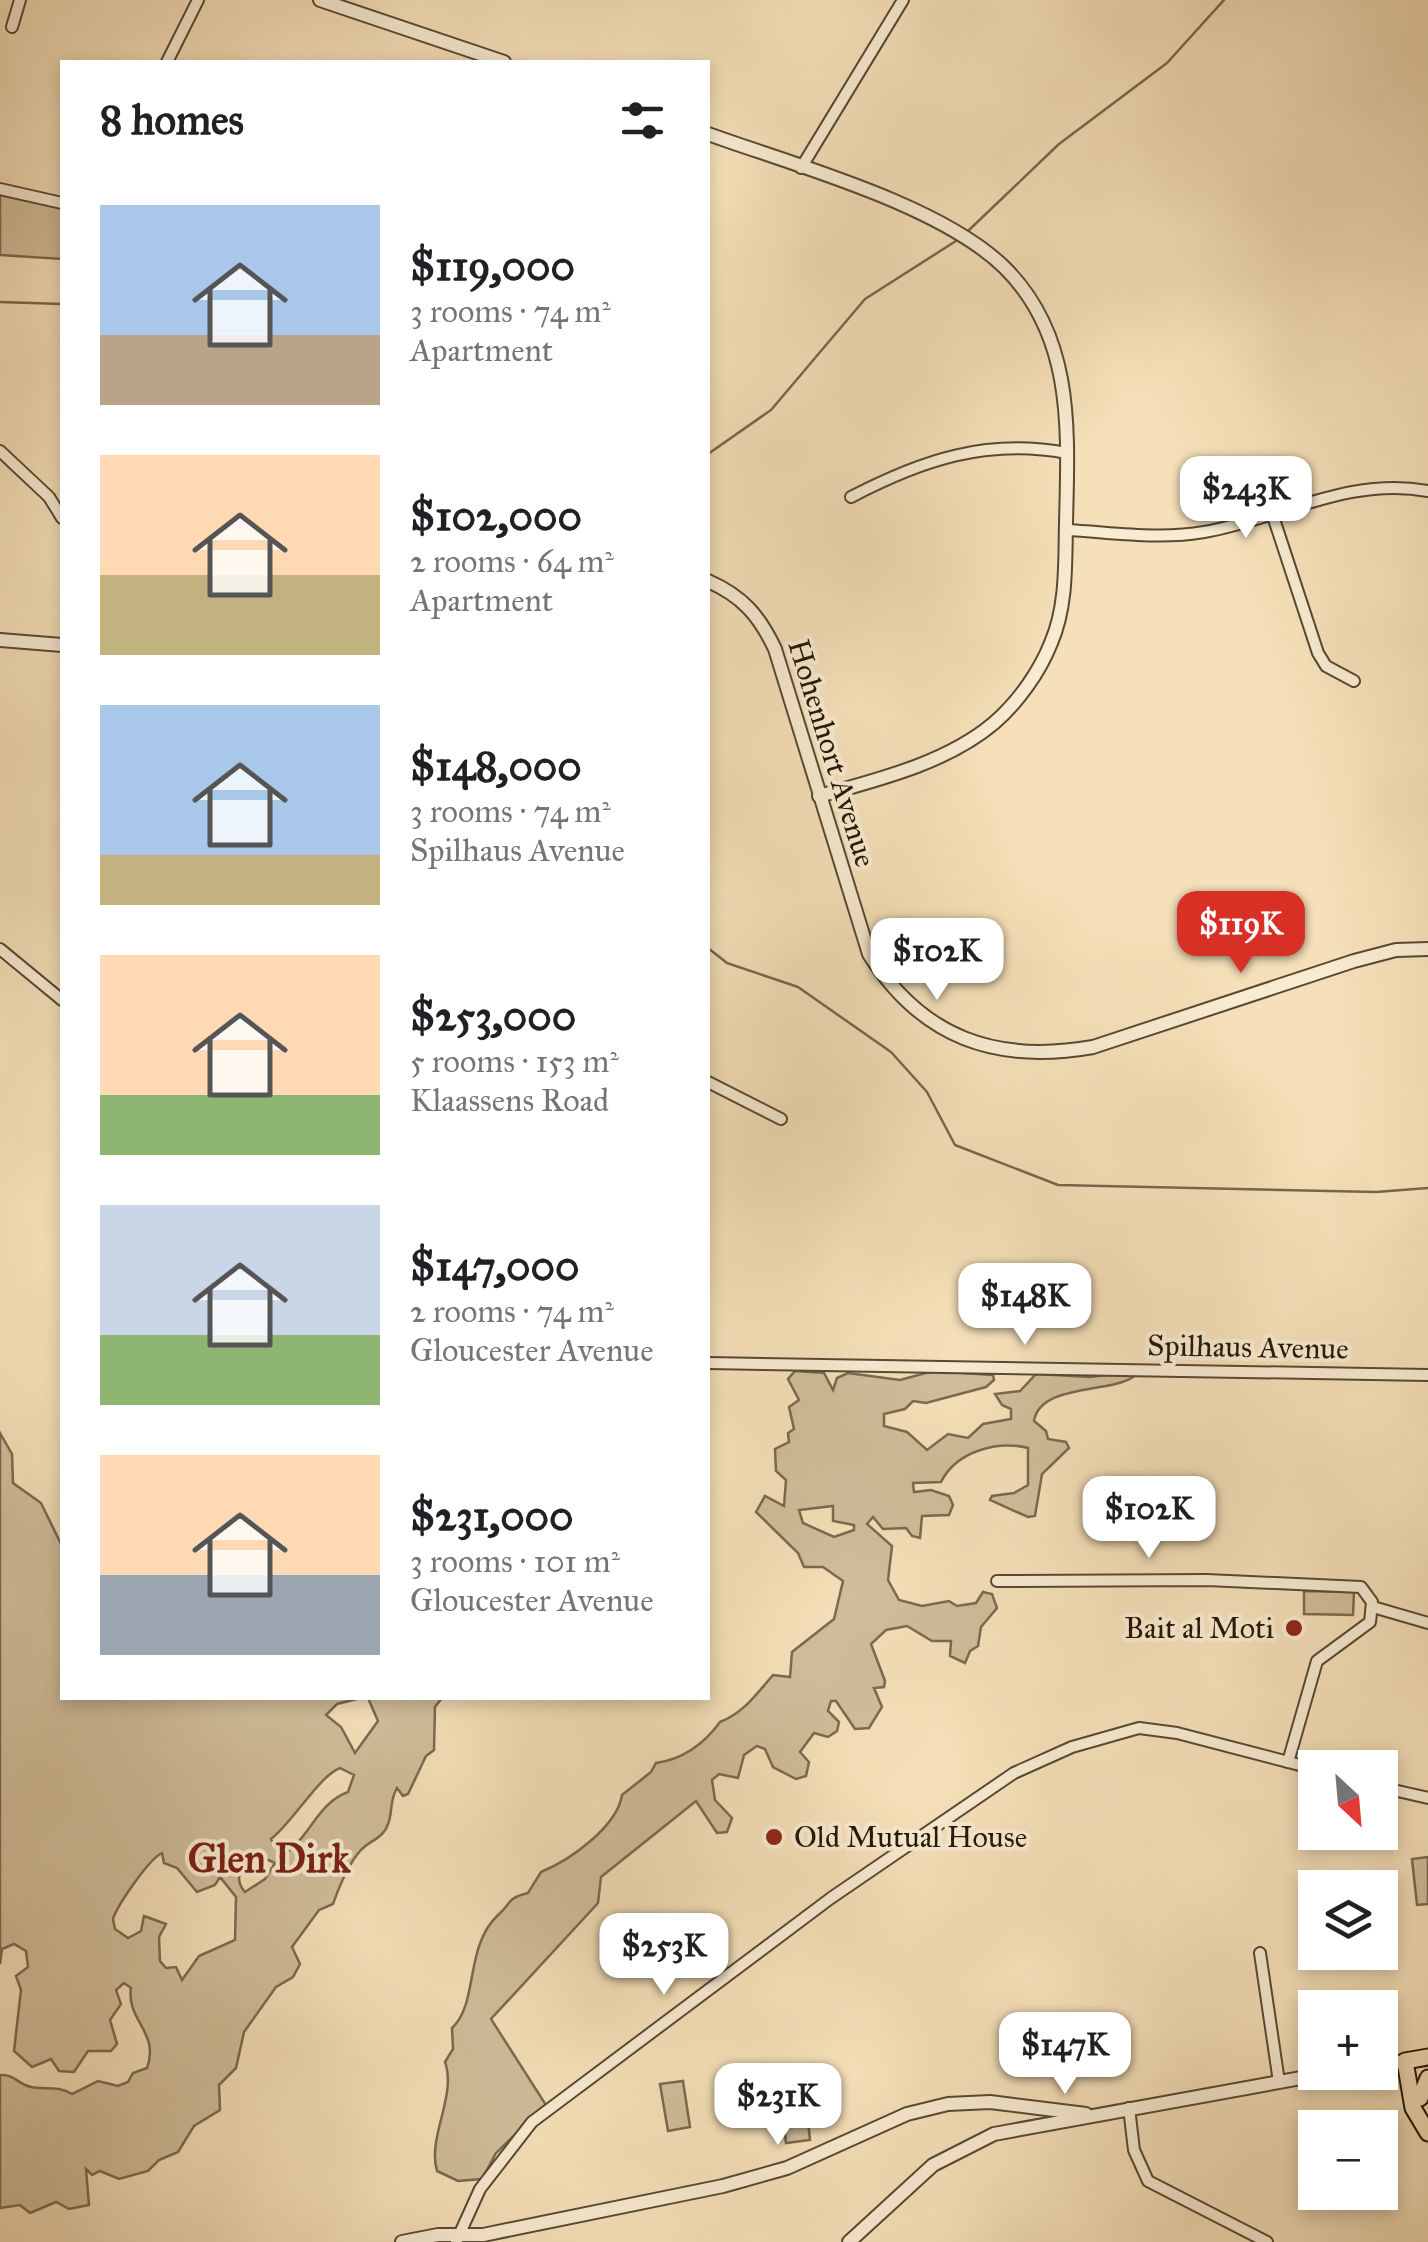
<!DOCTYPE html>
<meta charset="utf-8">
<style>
body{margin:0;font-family:"IM FELL Great Primer",serif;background:#f2f2f2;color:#202124;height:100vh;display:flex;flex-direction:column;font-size:38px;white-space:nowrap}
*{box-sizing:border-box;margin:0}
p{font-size:32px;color:#757577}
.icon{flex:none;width:55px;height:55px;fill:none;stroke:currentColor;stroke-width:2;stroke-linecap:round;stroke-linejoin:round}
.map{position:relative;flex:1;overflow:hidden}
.panel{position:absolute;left:60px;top:60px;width:650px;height:1640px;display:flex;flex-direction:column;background:#fff;border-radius:0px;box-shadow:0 5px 15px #0003}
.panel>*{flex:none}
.needle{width:65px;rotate:154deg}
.tools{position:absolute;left:1298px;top:1750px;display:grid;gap:20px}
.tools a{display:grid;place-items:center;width:100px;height:100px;border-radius:0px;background:#fff;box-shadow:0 5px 15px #0003;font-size:50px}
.price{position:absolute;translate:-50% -85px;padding:0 22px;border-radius:20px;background:#fff;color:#222;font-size:32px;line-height:65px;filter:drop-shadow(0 2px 5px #0008)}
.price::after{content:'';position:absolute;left:50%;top:60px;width:30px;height:22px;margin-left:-15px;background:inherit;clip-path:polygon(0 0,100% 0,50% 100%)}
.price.on{background:#d93025;color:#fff}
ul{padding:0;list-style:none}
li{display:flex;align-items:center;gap:30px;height:250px;padding:0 40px}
li span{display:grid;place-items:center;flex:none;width:280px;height:200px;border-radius:0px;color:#555}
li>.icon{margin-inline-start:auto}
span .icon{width:120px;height:120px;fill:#fffc;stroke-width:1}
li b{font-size:42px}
h2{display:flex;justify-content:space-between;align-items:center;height:120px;padding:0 40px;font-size:42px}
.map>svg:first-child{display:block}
.green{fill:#d1be9b;stroke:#7a6a50;stroke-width:2.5;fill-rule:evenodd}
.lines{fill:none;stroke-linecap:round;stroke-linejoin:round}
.stream{stroke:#77674d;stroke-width:2.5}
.minor-casing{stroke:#584933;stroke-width:14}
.tertiary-casing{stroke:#584933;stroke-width:16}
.primary-casing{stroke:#241706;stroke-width:19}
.minor{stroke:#f8ebd2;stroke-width:10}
.tertiary{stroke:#f8ebd2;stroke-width:12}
.primary{stroke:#f5e0b9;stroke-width:15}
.poi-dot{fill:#8f2418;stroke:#f8ebd2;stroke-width:4}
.labels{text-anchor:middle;stroke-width:8;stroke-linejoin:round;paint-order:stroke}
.street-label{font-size:30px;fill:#241706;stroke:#f8ebd2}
.poi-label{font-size:30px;fill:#241706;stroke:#f8ebd2;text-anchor:end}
.district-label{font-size:40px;font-weight:bold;fill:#7a1f14;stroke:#f8ebd2}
</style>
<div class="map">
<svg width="1428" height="2242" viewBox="0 0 1428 2242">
<rect width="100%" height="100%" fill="#f5e0b9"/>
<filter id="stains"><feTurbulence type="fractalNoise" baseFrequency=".002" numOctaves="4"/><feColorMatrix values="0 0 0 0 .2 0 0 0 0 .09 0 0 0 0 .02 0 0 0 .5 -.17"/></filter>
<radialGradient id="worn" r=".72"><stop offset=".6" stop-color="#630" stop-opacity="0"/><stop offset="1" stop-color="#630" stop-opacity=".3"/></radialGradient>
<g class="green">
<polygon points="0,194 62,208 62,259 0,255"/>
<path d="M795,1371L824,1373L833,1390L837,1378L848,1373L900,1380L933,1371L993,1375L994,1380L986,1387L926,1403L913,1401L905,1409L884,1414V1426L907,1432L927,1450L948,1434L968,1438L983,1424L1011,1419V1409L1002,1405L995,1394L1020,1391L1036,1374L1090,1377L1124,1373L1133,1377C1110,1393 1040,1384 1034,1421L1046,1431L1048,1439L1066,1442L1069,1448L1042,1474L1035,1516L1028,1517L990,1500L992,1496L1014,1493L1028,1485V1448C996,1440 956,1452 941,1482L913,1483L914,1492L931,1490L949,1496L953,1505L949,1515L922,1516L920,1538L912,1536L906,1528L883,1529L873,1517L867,1524L892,1546L888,1580L899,1600L922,1606L949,1601L957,1606L976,1603L983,1592L992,1594L997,1608L981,1627L978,1646L970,1651L965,1663L950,1656L951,1641H932L907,1626L886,1630L871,1644L885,1681L884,1687L874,1688L882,1707L869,1728L855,1729L836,1701H831L828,1711L839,1722L837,1731L828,1737L814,1733L800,1752L809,1762L806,1776L796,1779L773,1767L765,1749L757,1746L744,1755L738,1778L719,1774L712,1780L715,1800L732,1818L727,1832L717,1833L696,1801L601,1877L598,1903L491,2019L546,2105L496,2153L482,2179L458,2181L437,2171C427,2137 457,2096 445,2062L453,2049L452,2028C479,2003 464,1947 498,1915C513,1902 505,1899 528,1893L541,1872C570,1860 617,1827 622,1795L651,1772L656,1763C684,1759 704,1744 720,1722C745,1712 757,1693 773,1675L790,1677L792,1652L834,1619L843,1581L823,1567H804L798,1553L756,1512L765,1496L784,1506L786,1480L776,1471L775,1449L789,1442L788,1433L794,1429L789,1407L799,1400L788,1379ZM833,1506V1521L854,1525V1530L834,1537L803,1523L799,1510Z"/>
<path d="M0,1433L12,1454L13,1483L41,1503L62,1546V1698H361L337,1704L326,1715L341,1727L355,1753L378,1721L368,1698H442L435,1707L434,1750L426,1756L408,1794L403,1796L397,1788C389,1802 393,1812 388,1824C384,1838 369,1841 361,1850C348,1864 339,1887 333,1904L319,1910L292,1947L300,1964L293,1977L276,1987L244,2032L236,2068L219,2085L220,2110L194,2126L178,2152L159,2160L148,2171L119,2179L100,2171L92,2175L86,2169L89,2205L69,2209L56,2202L30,2213L20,2205L0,2208V2075C15,2074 17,2084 31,2087C45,2090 58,2085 72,2094L98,2081L118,2086L128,2082L133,2073L147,2068C160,2032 126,2021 131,1988L124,1983L116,1990L121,2004L110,2020L117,2044L111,2051H88L74,2072L59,2071L51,2059L32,2067L14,2051L21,1990L16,1976L28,1967L26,1951L14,1944L2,1949L0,1964ZM340,1768L354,1775L348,1792C317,1803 310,1838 283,1855L271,1839C293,1822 319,1776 340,1768ZM162,1853L164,1863L177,1868L197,1892L215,1885L220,1877L236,1897L235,1940L199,1956L182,1980L176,1967L166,1968L160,1961L159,1937L166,1924L144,1916L141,1931L128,1938L115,1929L113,1919C117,1906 148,1860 162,1853ZM253,1853L275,1863L265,1879L245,1892C232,1878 243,1862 253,1853Z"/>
<polygon points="1304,1591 1354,1592 1353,1615 1304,1614"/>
<polygon points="1428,1857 1428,1904 1417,1905 1412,1859"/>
<polygon points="683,2081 690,2127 668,2131 660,2084"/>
<polygon points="805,2091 810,2140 786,2143 780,2094"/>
</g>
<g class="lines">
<g class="stream">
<polyline points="968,231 1059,144 1167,63 1224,0"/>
<polyline points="0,302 62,304"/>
<polyline points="708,454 771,410 865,299 959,239"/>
<polyline points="708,948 727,963 798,987 891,1052 927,1092 955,1145 1058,1185 1376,1192 1428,1188"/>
</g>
<defs>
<g id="minor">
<polyline points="12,27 20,0"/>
<polyline points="167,62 198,0"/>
<polyline points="801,168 903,0"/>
<polyline points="0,189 62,203"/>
<polyline points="0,451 49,497 62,518"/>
<path d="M851,497C922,460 987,438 1067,453"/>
<polyline points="1272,513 1318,653 1326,666 1354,681"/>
<path d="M1066,530C1110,532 1159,540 1204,532C1280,519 1348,476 1428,491"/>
<polyline points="0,949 62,1000"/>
<polyline points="708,1082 781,1119"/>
<polyline points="708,1363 1428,1375"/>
<polyline points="997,1581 1207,1580 1361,1587 1372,1602 1370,1622 1317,1661 1288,1762"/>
<polyline points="1373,1607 1428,1623"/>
<polyline points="1380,1787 1428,1798"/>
<polyline points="1260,1953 1279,2082"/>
<polyline points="1129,2108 1134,2150 1148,2181 1267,2242"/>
<polyline points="456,2242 480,2189 532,2122 831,1898 1014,1773 1072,1747 1139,1728 1177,1733 1315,1769"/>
</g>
<g id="tertiary">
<polyline points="320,0 504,62"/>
<path d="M708,134C794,165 939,204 1004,267C1075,337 1068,432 1066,523C1065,564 1067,606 1051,643C1039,673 1018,702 994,723C947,763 877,780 819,796"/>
<path d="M708,581C742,596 759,615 775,649L869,954C922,1038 996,1064 1093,1047L1354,961L1396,950L1428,949"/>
<polyline points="0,640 62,645"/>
<polyline points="1380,2065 1405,2061"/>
<polyline points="402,2242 438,2235 483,2235 723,2186 787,2168 907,2114 948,2104 990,2102 1086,2114"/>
<polyline points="849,2242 933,2165 994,2134 1334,2072"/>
</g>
<g id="primary">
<polyline points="1428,2057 1405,2061 1413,2108 1428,2133"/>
<polyline points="1420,2098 1428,2078"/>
</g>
</defs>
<use href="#minor" class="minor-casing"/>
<use href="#tertiary" class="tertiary-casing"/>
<use href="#primary" class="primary-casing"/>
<use href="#minor" class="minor"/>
<use href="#tertiary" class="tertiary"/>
<use href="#primary" class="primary"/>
</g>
<g class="poi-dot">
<circle cx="1294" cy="1628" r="10"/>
<circle cx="774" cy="1837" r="10"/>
</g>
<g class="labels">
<g class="street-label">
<text transform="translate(832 753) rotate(73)" y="10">Hohenhort Avenue</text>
<text transform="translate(1248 1347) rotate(1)" y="10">Spilhaus Avenue</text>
</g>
<g class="poi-label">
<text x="1274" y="1638">Bait al Moti</text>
<text x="794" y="1847" text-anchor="start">Old Mutual House</text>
</g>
<g class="district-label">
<text x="269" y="1872">Glen Dirk</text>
</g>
</g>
<rect width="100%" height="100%" filter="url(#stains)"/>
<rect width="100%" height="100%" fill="url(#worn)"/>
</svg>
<div class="tools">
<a><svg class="needle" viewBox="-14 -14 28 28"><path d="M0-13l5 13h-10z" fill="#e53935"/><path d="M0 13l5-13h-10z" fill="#757577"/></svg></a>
<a><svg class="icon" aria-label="layers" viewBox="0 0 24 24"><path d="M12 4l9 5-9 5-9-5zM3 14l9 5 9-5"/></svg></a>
<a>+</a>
<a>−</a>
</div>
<b class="price" style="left:1246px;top:541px">$243K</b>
<b class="price on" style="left:1241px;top:976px">$119K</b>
<b class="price" style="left:937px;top:1003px">$102K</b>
<b class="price" style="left:1025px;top:1348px">$148K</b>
<b class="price" style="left:1149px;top:1561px">$102K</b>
<b class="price" style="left:664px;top:1998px">$253K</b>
<b class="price" style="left:1065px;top:2097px">$147K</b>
<b class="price" style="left:778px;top:2148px">$231K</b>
<section class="panel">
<h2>8 homes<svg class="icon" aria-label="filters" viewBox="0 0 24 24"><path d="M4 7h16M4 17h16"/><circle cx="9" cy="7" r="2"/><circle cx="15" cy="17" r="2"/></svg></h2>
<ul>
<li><span style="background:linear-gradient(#a9c7e8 65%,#b9a48a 0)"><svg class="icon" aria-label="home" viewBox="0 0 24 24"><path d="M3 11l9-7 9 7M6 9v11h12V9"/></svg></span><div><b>$119,000</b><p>3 rooms · 74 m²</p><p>Apartment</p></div></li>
<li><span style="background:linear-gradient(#ffd9b3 60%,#c2b280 0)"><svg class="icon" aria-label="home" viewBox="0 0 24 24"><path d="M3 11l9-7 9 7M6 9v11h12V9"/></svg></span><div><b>$102,000</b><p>2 rooms · 64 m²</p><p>Apartment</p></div></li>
<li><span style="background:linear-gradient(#a9c7e8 75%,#c2b280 0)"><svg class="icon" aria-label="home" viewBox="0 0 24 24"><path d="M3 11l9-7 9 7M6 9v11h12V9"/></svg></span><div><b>$148,000</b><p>3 rooms · 74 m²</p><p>Spilhaus Avenue</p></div></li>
<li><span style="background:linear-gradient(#ffd9b3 70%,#8fb573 0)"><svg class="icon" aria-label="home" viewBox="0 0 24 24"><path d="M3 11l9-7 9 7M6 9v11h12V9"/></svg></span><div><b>$253,000</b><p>5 rooms · 153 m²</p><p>Klaassens Road</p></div></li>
<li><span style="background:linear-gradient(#c9d6e8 65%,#8fb573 0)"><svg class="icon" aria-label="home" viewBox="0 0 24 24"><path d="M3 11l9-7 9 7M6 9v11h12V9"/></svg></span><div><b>$147,000</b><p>2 rooms · 74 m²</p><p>Gloucester Avenue</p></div></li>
<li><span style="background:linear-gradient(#ffd9b3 60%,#9aa5b1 0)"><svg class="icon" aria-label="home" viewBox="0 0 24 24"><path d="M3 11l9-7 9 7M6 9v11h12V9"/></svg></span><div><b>$231,000</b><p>3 rooms · 101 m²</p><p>Gloucester Avenue</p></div></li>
</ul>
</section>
</div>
